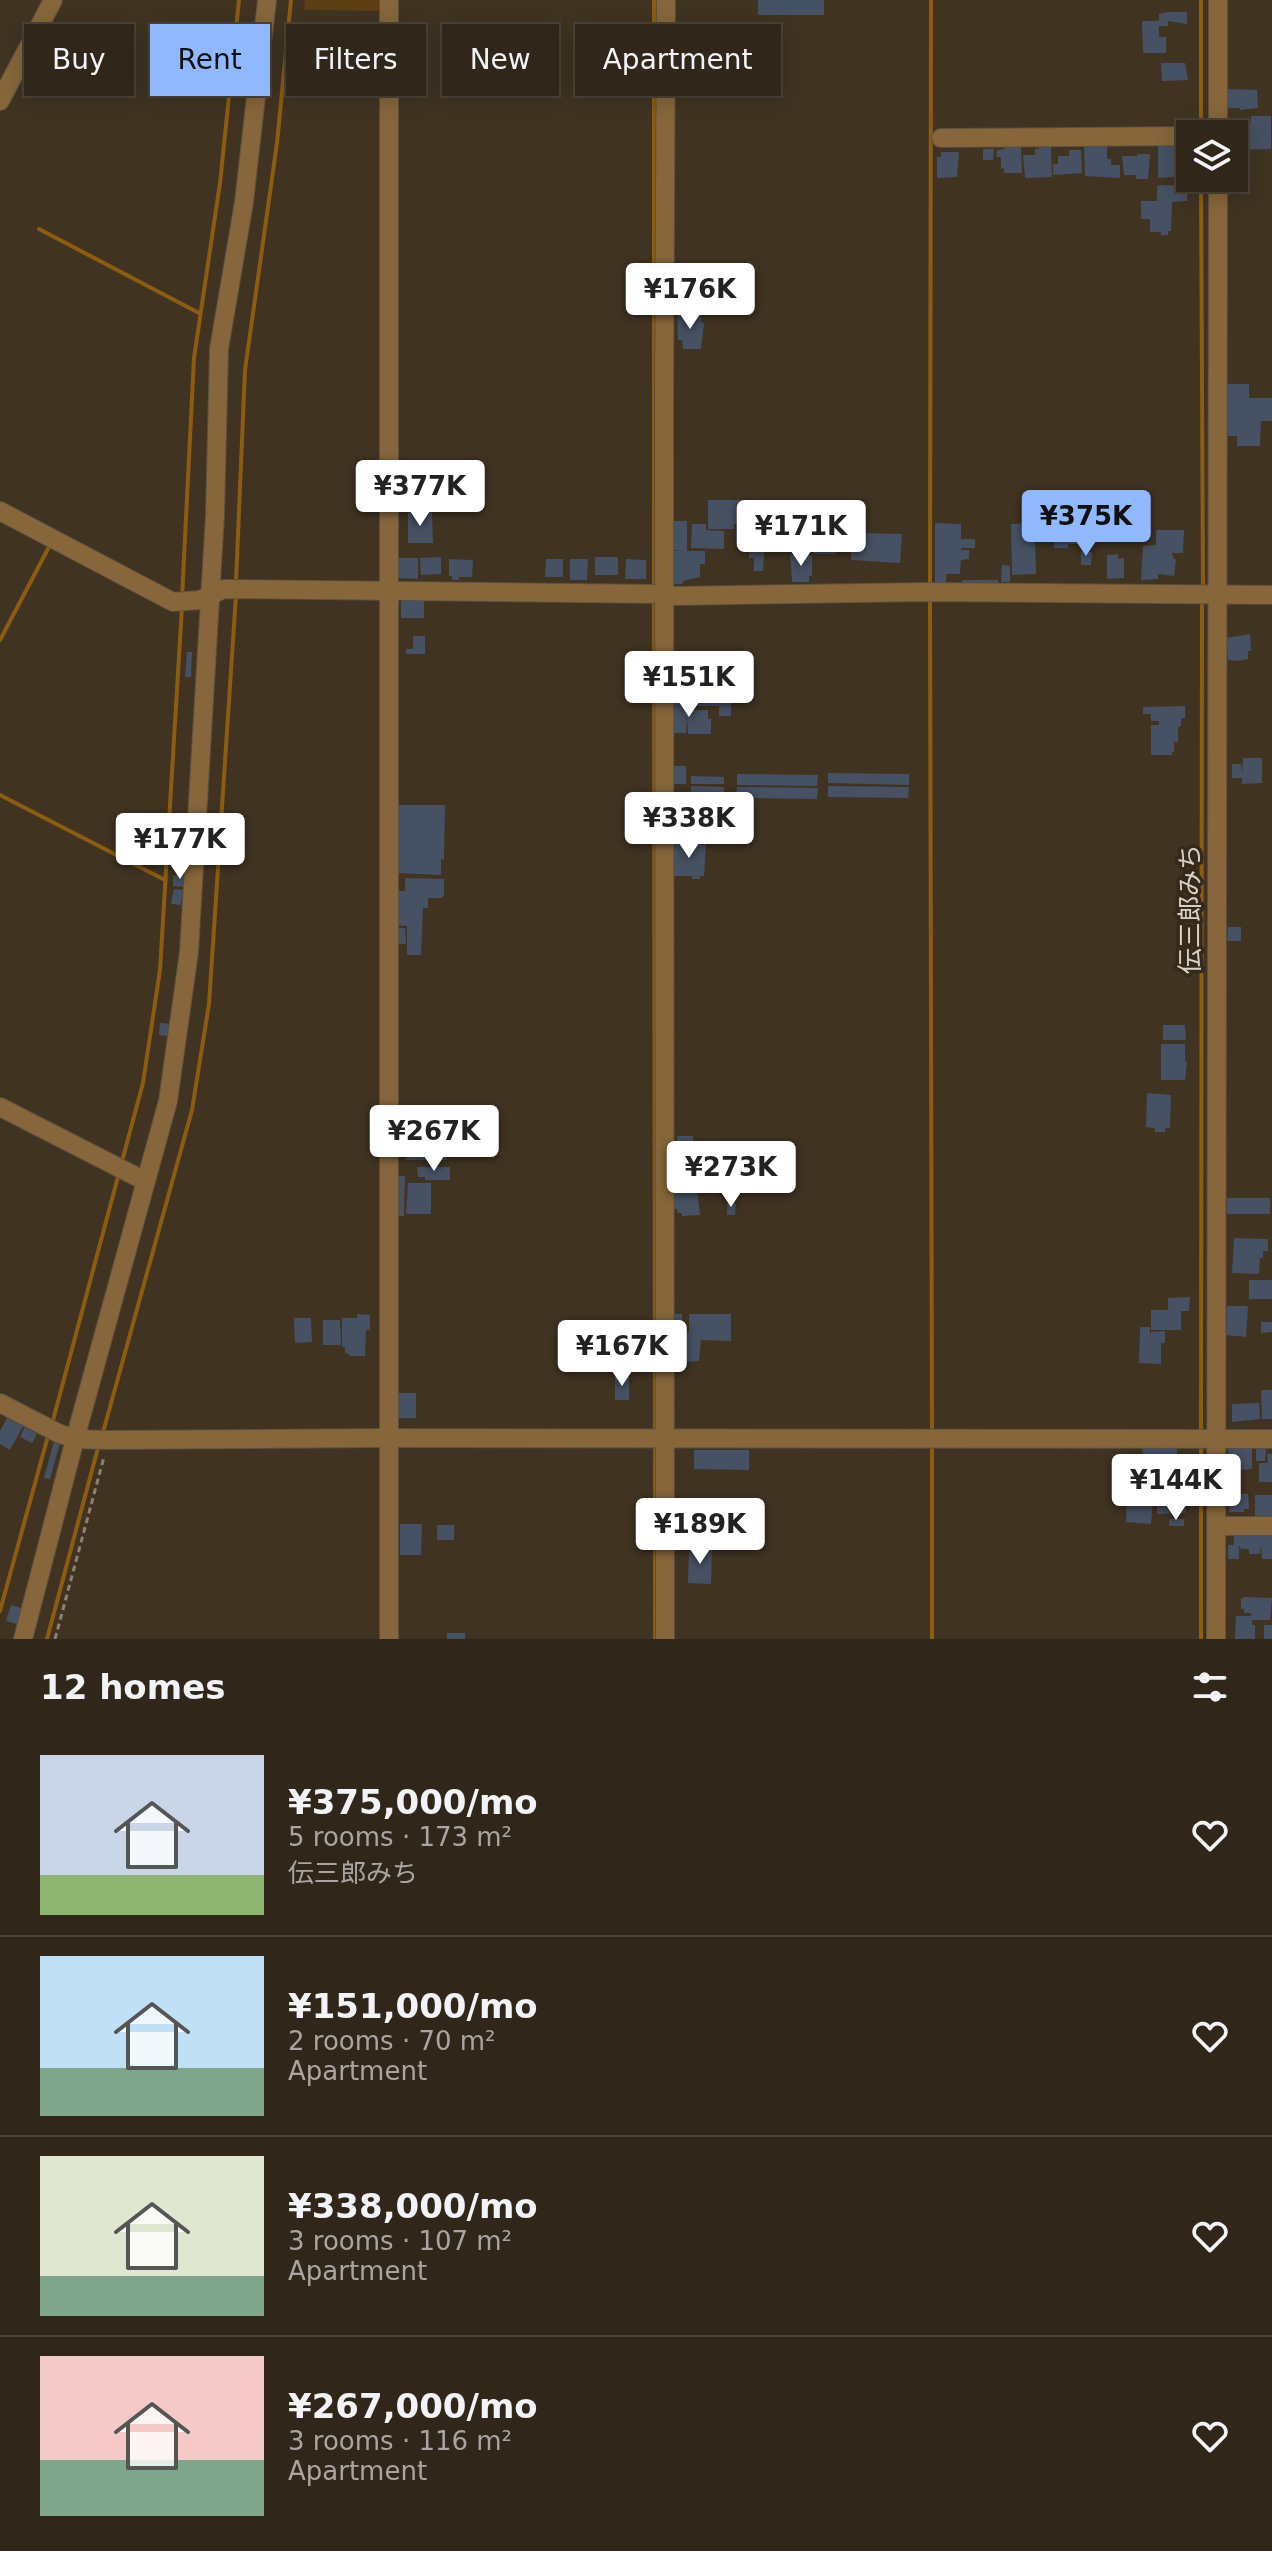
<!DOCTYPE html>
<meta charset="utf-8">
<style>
body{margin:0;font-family:"DejaVu Sans","Noto Sans JP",sans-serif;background:#382e23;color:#f1f3f6;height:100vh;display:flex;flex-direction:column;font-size:30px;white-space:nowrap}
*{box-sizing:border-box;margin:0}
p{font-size:26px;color:#a8a5a2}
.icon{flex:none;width:44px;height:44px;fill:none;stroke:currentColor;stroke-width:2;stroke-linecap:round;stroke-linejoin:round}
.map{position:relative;height:1639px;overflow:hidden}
.panel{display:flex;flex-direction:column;background:#30261a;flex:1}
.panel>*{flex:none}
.banner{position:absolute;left:24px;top:24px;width:800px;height:72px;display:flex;gap:16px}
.tools{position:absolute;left:1176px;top:120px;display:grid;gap:16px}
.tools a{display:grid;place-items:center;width:72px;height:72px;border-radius:0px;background:#30261a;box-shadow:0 4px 20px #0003,0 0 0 2px #4b4339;font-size:40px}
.price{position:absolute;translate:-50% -68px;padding:0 18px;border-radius:8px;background:#fff;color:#222;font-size:26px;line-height:52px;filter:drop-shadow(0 2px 4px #0008)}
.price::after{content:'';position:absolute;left:50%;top:48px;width:24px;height:18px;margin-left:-12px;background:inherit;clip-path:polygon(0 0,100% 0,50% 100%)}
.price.on{background:#90b8fd;color:#111}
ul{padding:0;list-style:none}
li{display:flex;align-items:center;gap:24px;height:200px;padding:0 40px}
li+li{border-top:2px solid #4b4339}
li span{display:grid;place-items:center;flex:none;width:224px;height:160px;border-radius:0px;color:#555}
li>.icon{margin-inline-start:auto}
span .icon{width:96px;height:96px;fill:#fffc;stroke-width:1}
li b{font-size:34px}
h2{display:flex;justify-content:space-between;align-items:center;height:96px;padding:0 40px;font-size:34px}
.pill{padding:0 28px;border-radius:0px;background:#30261a;box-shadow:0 4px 20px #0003,0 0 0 2px #4b4339;font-size:28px;line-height:72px}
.pill.on{background:#90b8fd;color:#111}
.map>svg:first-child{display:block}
.green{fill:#5c3f15}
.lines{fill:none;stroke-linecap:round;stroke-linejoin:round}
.stream{stroke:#8c5d11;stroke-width:4}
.building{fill:#465163}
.minor-casing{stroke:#5c4f40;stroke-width:20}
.path{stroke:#8c8174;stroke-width:3;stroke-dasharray:6 4;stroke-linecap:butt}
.minor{stroke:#86663a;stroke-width:18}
.labels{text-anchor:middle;stroke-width:7;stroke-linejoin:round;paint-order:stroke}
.street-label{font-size:26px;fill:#d9d1c7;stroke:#362919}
</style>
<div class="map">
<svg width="1272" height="1639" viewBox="0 0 1272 1639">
<rect width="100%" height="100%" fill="#403322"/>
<polygon class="green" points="305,0 385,0 385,11 304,10"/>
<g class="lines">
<g class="stream">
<polyline points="654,0 654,590"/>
<polyline points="1201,134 1201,0"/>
<polyline points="1201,178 1203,588"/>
<polyline points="39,229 199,313"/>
<polyline points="236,582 245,370 277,143 291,0"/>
<polyline points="930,585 931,0"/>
<polyline points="182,598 194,358 220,183 239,0"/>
<polyline points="654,598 655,1434"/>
<polyline points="930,601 932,1435"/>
<polyline points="0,640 50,545"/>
<polyline points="0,795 165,880"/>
<polyline points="121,1165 143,1083 160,970 182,607"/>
<polyline points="52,1424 119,1173"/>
<polyline points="1201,1432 1202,600"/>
<polyline points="102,1436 192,1110 209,1004 236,595"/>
<polyline points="655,1442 655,1639"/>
<polyline points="932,1444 932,1639"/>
<polyline points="0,1611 48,1436"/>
<polyline points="47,1639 99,1444"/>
<polyline points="1201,1639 1201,1444"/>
</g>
</g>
<g class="building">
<rect x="758" y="0" width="66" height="15"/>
<polygon points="1168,12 1187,12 1187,24 1168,21 1168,26 1159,26 1159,37 1166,37 1166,53 1143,53 1142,21 1159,21 1159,14"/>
<polygon points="697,63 733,63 733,79 697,80"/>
<polygon points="1161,63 1185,63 1188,80 1162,81"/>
<polygon points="1227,89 1257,90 1258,108 1240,110 1240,108 1227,108"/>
<polygon points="1251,116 1271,116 1271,149 1234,150 1234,134 1230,134 1230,124 1251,122"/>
<polygon points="1039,144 1048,144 1051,147 1052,177 1025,178 1023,155 1035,155 1035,149 1039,149"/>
<polygon points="1084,144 1107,144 1107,159 1111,159 1111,165 1120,165 1120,178 1085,176"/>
<polygon points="1158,145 1182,145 1180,172 1190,172 1190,176 1158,178"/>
<polygon points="1005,146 1021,146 1022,173 1004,173 1004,168 1001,169 1001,157 996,157 997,150 1004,149"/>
<polygon points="983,149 994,149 993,160 983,160"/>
<polygon points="1069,150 1081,150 1082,173 1053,175 1053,164 1058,164 1058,156 1069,156"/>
<polygon points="941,152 959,152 957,177 937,178 937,157 941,157"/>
<polygon points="1137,154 1150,154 1148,179 1136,179 1136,175 1124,175 1122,156 1137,156"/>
<polygon points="1160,185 1192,186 1192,194 1187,194 1187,201 1172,202 1171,231 1168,231 1168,235 1161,235 1161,232 1150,232 1150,219 1141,219 1141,201 1157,201 1157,186"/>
<polygon points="677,314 701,314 701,322 704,323 701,349 683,349 682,340 678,340"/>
<polygon points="1227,384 1249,384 1249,398 1272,398 1272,421 1261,421 1260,446 1237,446 1237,436 1227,436"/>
<polygon points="708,500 750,500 750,524 734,524 734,529 708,529"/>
<polygon points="810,500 810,530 769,531 769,527 753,528 752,501"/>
<polygon points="408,512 432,512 433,543 408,543"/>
<polygon points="671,521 687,521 687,551 705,551 705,564 700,564 700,577 683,581 683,584 671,584 672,551 682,550 671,550"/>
<polygon points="935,523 961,524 961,539 975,539 975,548 961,548 961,550 969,550 969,559 961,560 960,574 946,574 946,584 935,584"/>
<polygon points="1030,523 1030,538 1035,537 1036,574 1012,575 1011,524"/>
<polygon points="692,524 706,524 706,530 724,531 724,549 691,548"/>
<polygon points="814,524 856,525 855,533 902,534 900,563 851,560 851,548 836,549 836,554 814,554 811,525"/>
<polygon points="1054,524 1086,524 1086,544 1068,544 1068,548 1054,548"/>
<polygon points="1156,530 1184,530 1183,553 1172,553 1174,559 1176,559 1174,576 1158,574 1158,579 1141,580 1143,546 1156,545"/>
<polygon points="749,539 765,540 763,571 754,571 754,558 749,558"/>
<polygon points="1081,552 1092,552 1091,565 1081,565"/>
<polygon points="790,554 812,555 812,576 809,576 809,582 792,582"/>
<polygon points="1118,554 1118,559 1124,558 1124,578 1107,579 1107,555"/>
<polygon points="441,557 441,574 421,575 420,558"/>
<rect x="595" y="557" width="23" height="18"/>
<polygon points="399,558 418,558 418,579 399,578"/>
<polygon points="449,559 473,560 472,577 459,577 459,580 452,580 452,576 449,576"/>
<polygon points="546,559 563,559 563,577 545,577"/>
<polygon points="570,559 588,559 587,580 570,580"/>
<polygon points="626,559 646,560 646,579 625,579"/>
<polygon points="1002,565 1010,566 1010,582 1001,582"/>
<rect x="962" y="580" width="36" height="3"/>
<polygon points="401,599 424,600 424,618 401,618"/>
<polygon points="1250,634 1251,651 1248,651 1248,659 1238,661 1228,660 1226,638"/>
<polygon points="413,636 425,636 425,654 406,654 406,649 413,649"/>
<polygon points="187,652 192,652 191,677 185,677"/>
<rect x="689" y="671" width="45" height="16"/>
<polygon points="688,690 731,690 731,716 719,716 719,706 688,706"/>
<polygon points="671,698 686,698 686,710 708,710 708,719 711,719 711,734 688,734 687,717 686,733 671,733"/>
<polygon points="1185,706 1185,718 1181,718 1181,726 1178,727 1178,742 1174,742 1174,752 1172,752 1172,755 1151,755 1151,725 1159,725 1159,721 1151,721 1151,714 1143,714 1143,707"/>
<polygon points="1243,758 1262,758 1262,783 1242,784 1242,778 1232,778 1232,764 1241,764 1242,774"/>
<rect x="674" y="766" width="12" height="18"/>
<polygon points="828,773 909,774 909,785 828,783"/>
<polygon points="737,774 818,775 817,786 737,785"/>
<polygon points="691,776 724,777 724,784 691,784"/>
<polygon points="691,786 724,787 724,794 691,793"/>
<polygon points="828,786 909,787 908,798 828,797"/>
<polygon points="737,787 818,788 817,799 736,798"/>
<rect x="677" y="804" width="56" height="15"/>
<polygon points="397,805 445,805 444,860 441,859 441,875 396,873"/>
<polygon points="671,826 683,826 683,842 671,841"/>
<rect x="692" y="826" width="29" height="15"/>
<polygon points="673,842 706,844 704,876 700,876 700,879 692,879 692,876 672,876"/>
<polygon points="173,875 187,876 186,887 173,886"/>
<polygon points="405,878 444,879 444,895 442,898 428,898 428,908 423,908 421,955 407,955 407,926 395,925 395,891 405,891"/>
<polygon points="174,889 183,890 181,905 171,904"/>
<polygon points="1228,927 1241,927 1241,941 1227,941"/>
<polygon points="395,928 405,928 406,944 395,944"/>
<polygon points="160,1023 173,1024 172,1033 167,1033 167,1036 159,1035"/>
<polygon points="1163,1025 1185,1025 1186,1040 1163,1040"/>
<polygon points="1161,1044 1185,1044 1185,1062 1187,1062 1185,1080 1161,1080"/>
<polygon points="1147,1093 1171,1095 1170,1128 1165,1128 1165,1132 1155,1132 1155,1128 1146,1127"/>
<polygon points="677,1136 693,1136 693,1142 703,1142 703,1159 673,1158 673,1141 677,1141"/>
<polygon points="407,1146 446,1146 447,1160 406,1160"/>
<polygon points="417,1167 450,1167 450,1180 425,1180 425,1177 418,1177"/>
<polygon points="697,1168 728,1168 728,1187 697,1187 700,1215 682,1216 682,1213 678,1213 677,1209 672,1209 671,1170 697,1170"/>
<polygon points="396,1176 405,1176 404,1216 395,1216"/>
<polygon points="408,1183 431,1183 431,1214 406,1214"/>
<rect x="1227" y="1198" width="43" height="16"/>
<polygon points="727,1203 736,1204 735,1215 727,1215"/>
<polygon points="1234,1238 1268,1239 1268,1251 1263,1251 1263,1258 1260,1258 1259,1274 1232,1273"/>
<rect x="1249" y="1280" width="23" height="19"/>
<polygon points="1190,1297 1189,1311 1181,1311 1181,1330 1151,1330 1151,1310 1168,1310 1168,1298"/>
<polygon points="1227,1306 1248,1306 1246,1337 1226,1335"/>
<polygon points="357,1314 370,1315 370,1330 366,1330 365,1356 349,1356 349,1354 345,1353 345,1347 342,1347 342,1318 357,1318"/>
<polygon points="673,1314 682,1314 682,1332 689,1332 689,1314 731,1314 731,1341 701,1340 699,1361 673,1363"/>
<polygon points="294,1318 311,1318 312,1342 295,1343"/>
<polygon points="323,1320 340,1320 341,1345 323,1345"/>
<polygon points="1261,1322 1272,1322 1272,1332 1261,1333"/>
<polygon points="1140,1327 1150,1327 1150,1335 1151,1332 1165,1331 1165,1343 1161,1343 1161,1364 1139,1363"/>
<rect x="615" y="1377" width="14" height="23"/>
<polygon points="1261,1390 1272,1390 1272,1419 1262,1419"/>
<rect x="399" y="1393" width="17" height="25"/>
<polygon points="1259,1403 1260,1419 1232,1422 1232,1404"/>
<polygon points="7,1418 23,1426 10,1450 0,1444 0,1431"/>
<polygon points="25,1427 37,1434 32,1443 20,1437"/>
<polygon points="54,1441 60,1443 50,1479 44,1478"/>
<polygon points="1142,1446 1177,1446 1177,1477 1145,1476"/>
<polygon points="1228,1448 1252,1448 1252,1469 1228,1471"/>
<polygon points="1256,1449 1266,1449 1265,1461 1256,1461"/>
<polygon points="694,1450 749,1450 749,1470 694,1469"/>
<polygon points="1267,1454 1272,1454 1272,1482 1259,1482 1259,1463 1268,1463"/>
<rect x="1228" y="1481" width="10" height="11"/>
<polygon points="1127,1491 1148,1491 1148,1498 1153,1498 1151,1524 1126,1522"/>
<polygon points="1185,1493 1186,1513 1157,1514 1157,1494"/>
<polygon points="1228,1494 1248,1494 1249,1509 1244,1509 1244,1512 1229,1512"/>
<rect x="1255" y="1495" width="17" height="21"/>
<polygon points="687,1506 706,1506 706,1522 688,1522"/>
<polygon points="707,1506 733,1506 734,1543 689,1542 688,1525 711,1525 707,1523"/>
<polygon points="672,1509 684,1509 684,1537 675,1537 675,1544 671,1544"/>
<rect x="1169" y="1519" width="15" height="7"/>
<polygon points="400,1524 422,1524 421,1555 400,1555"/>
<rect x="437" y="1525" width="17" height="15"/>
<polygon points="1234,1534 1272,1536 1272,1559 1262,1559 1261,1545 1260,1554 1249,1554 1249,1549 1241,1549 1239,1545 1239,1559 1228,1559 1228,1545 1234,1545"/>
<polygon points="689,1547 712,1548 711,1584 688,1583"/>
<polygon points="1244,1597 1272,1598 1270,1620 1252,1620 1252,1625 1255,1625 1255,1639 1235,1639 1236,1616 1251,1616 1251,1613 1244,1613 1244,1609 1241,1609 1241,1599"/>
<polygon points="11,1605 22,1608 17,1624 6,1621"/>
<rect x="1264" y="1625" width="8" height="14"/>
<rect x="447" y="1633" width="18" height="6"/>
</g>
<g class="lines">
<defs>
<g id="minor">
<polyline points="0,101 53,0"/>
<polyline points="1218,134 1218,0"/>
<polyline points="941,138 1190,136"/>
<polyline points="0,511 173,602 200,600 224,589 659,594 675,596 927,592 1272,595"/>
<polyline points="0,1107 145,1181"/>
<polyline points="0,1403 58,1433 75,1439 106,1440 380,1438 1272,1439"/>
<polyline points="1216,1526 1272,1526"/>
<polyline points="23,1639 75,1439 168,1101 189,952 215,515 219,349 244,202 267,0"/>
<polyline points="389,1639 389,0"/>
<polyline points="665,1639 664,405 666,0"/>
<polyline points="1216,1639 1218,178"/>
</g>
</defs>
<use href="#minor" class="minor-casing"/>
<polyline class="path" points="55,1639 104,1457"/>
<use href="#minor" class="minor"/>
</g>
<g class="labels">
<g class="street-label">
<text transform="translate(1190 909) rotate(-90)" y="9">伝三郎みち</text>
</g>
</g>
</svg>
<div class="tools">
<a><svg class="icon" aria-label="layers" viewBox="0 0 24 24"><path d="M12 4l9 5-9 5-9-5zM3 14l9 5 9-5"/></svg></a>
</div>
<b class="price" style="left:690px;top:331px">¥176K</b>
<b class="price" style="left:420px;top:528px">¥377K</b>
<b class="price on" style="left:1086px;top:558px">¥375K</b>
<b class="price" style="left:801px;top:568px">¥171K</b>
<b class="price" style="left:689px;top:719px">¥151K</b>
<b class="price" style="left:689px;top:860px">¥338K</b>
<b class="price" style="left:180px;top:881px">¥177K</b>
<b class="price" style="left:434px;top:1173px">¥267K</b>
<b class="price" style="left:731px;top:1209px">¥273K</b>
<b class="price" style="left:622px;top:1388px">¥167K</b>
<b class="price" style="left:1176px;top:1522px">¥144K</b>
<b class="price" style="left:700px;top:1566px">¥189K</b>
<div class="banner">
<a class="pill">Buy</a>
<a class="pill on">Rent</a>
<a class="pill">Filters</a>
<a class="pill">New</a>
<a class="pill">Apartment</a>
</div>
</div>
<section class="panel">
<h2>12 homes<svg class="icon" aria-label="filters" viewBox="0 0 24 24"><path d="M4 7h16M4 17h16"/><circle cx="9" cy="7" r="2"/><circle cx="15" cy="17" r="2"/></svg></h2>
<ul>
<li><span style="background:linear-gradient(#c9d6e8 75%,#8fb573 0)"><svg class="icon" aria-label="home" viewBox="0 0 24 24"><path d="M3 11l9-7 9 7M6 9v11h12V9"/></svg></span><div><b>¥375,000/mo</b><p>5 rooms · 173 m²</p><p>伝三郎みち</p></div><svg class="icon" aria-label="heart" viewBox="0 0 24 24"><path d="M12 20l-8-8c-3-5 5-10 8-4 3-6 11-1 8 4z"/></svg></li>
<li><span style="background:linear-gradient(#bfe0f5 70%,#7fa58c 0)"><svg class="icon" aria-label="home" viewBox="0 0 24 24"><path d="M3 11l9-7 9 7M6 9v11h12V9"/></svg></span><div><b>¥151,000/mo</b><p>2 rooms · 70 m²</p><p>Apartment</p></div><svg class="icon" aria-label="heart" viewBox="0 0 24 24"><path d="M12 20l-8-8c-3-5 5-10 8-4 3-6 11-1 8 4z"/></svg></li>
<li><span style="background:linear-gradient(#dfe7d0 75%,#7fa58c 0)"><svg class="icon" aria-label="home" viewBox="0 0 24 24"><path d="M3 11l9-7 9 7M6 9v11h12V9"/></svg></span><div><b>¥338,000/mo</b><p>3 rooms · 107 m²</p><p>Apartment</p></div><svg class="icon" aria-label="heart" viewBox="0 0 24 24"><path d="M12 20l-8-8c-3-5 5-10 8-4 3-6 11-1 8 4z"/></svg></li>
<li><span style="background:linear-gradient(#f6c9c9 65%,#7fa58c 0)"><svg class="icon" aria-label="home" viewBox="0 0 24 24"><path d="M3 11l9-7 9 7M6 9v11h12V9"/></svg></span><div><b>¥267,000/mo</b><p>3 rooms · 116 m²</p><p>Apartment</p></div><svg class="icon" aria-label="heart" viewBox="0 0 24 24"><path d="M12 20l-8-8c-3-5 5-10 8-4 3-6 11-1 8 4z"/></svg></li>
</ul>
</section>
